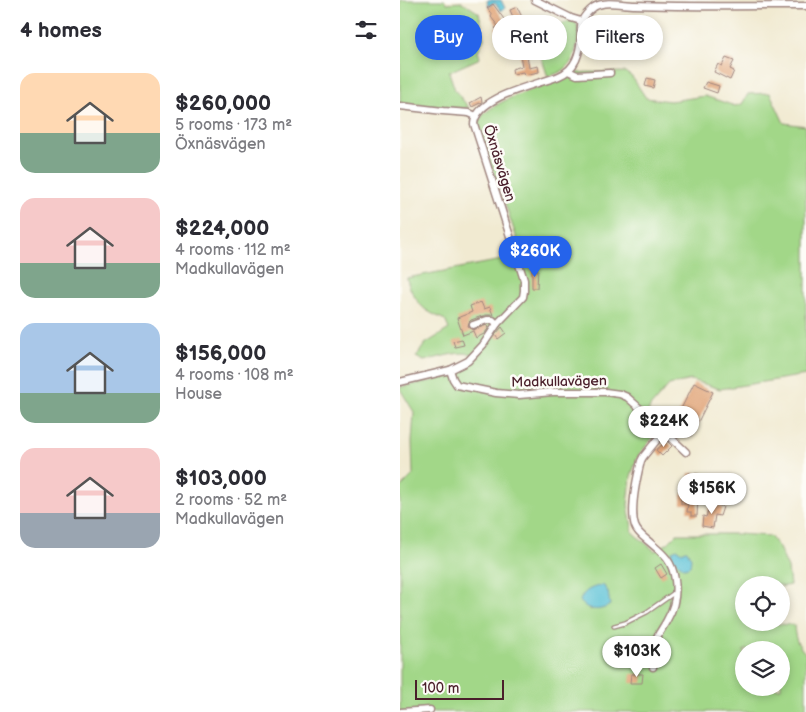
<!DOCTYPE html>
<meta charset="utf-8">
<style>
body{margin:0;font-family:"Balsamiq Sans",sans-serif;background:#f2f2f3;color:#2b2b33;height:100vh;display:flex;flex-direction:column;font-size:19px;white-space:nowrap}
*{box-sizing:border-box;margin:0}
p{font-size:16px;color:#7c7c81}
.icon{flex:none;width:28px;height:28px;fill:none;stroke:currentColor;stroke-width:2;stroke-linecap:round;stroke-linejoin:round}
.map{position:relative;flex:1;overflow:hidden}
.drawer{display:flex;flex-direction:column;background:#fff;width:400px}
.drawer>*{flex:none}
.top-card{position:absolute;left:15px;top:15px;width:315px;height:45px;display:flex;gap:10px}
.fabs{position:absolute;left:335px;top:576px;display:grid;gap:10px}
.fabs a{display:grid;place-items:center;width:55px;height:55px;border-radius:50%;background:#fff;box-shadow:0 2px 8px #0003;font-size:25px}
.scale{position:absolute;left:15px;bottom:12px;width:89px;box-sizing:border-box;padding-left:5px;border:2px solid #4a1f2b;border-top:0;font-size:14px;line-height:18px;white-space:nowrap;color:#4a1f2b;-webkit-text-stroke:4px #fdfcf7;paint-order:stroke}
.price{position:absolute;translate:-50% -42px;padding:0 11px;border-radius:18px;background:#fff;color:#222;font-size:16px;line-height:32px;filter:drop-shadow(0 1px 2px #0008)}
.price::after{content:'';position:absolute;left:50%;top:30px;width:15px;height:11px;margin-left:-8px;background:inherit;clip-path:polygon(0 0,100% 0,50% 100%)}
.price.on{background:#2563eb;color:#fff}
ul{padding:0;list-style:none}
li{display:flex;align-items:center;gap:15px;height:125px;padding:0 20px}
li span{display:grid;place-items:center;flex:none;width:140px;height:100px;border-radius:15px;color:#555}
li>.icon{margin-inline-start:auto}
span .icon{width:60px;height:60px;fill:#fffc;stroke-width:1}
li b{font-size:21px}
h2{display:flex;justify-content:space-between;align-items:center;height:60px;padding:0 20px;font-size:21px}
.pill{padding:0 18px;border-radius:22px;background:#fff;box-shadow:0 2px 8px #0003;font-size:18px;line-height:45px}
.pill.on{background:#2563eb;color:#fff}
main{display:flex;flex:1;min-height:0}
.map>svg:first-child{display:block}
.green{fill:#a2d788;stroke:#767b5a;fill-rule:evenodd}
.water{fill:#59c1d6;stroke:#527080}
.building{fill:#e0a274}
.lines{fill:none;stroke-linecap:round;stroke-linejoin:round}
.service-casing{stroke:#9e847e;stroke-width:5.5}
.minor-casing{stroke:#9e847e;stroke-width:9}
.service{stroke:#fff;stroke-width:3}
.minor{stroke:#fff;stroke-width:6}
.labels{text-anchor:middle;stroke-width:5;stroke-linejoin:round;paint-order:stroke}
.street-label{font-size:14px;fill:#4a1f2b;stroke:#fdfcf7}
</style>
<main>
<section class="drawer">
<h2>4 homes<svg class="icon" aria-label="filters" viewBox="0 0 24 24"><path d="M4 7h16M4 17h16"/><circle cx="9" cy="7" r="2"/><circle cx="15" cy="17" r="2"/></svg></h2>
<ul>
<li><span style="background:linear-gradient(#ffd9b3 60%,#7fa58c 0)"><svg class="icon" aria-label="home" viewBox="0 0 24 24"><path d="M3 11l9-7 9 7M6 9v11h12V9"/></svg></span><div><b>$260,000</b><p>5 rooms · 173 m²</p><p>Öxnäsvägen</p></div></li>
<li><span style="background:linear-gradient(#f6c9c9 65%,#7fa58c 0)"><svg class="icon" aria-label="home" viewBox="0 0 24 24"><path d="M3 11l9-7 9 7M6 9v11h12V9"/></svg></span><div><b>$224,000</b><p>4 rooms · 112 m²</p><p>Madkullavägen</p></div></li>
<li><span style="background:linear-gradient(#a9c7e8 70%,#7fa58c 0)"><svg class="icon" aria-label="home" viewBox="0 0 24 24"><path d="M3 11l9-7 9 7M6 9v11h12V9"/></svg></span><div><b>$156,000</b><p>4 rooms · 108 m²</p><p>House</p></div></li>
<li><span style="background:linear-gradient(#f6c9c9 65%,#9aa5b1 0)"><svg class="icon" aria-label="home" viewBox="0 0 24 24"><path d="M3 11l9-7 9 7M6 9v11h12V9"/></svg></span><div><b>$103,000</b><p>2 rooms · 52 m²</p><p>Madkullavägen</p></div></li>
</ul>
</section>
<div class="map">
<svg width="406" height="712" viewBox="0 0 406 712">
<rect width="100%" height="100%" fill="#fdfcf7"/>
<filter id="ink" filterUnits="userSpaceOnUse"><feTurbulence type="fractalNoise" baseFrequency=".02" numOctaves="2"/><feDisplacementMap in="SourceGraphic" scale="10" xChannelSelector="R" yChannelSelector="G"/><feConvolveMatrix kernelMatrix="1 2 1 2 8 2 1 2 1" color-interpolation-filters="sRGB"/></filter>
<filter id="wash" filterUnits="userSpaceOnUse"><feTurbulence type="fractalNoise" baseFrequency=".0096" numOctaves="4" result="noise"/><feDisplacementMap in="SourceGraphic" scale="20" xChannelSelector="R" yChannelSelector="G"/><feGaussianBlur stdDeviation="1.12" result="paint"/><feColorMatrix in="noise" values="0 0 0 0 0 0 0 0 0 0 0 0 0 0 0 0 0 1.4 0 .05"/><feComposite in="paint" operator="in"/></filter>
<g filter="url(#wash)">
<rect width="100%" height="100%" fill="#f1ead1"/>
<g class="green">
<polygon points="0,0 44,0 47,3 62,2 79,13 82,26 84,39 78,51 80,58 49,72 55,90 69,108 55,108 0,103"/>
<path d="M171,20C174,22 175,21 177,25C181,35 175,61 166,68C161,73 154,74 148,77L134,36Z"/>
<path d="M225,72L232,77L246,98L270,101L305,96L335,106L342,104L348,94L370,93L384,123L406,126V375L320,389L291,380L269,385L250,407L246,418L259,430L238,456L231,476L228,505L233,533L255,551L268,543L277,534H337L370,536L379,548L388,568L390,585L381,587V585H344V622L394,625C395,638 396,643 406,654V712H0V488L13,475L12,442L14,412L0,389V387C19,383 40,381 57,373C65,368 72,362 79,356C60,349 43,357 24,361L16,357L25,344L49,329L45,320C39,317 32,314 26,310C18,304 8,288 7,278L107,259L125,262L101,192L102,191H100C96,180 77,129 79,121C86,104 133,89 149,83C157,80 166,74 174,73C190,71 209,73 225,72ZM203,585L208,592L191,610L188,608ZM344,650H381V688H344Z"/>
</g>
<g class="water">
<polygon points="88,0 101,0 105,8 101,11 96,4 94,3 88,6 87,1"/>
<path d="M277,549L282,552L285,550H287L291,558L290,566L285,568C279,565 270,558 272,551Z"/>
<path d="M203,585L208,592L210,605C200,612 187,611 180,601C183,590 193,587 203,585Z"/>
</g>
<g id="blocks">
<g class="building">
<polygon points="93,4 117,37 111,41 104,31 100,34 95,28 98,26 91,17 92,15 87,8"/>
<polygon points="117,7 123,19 115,22 110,10"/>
<polygon points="128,48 129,54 127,55 129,68 138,66 139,72 124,75 123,72 113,74 112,69 122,66 119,50"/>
<polygon points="326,58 334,61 330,69 334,71 330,80 314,72 318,64 322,66"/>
<polygon points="247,78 255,80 253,88 245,86"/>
<polygon points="306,82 319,86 317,93 303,88"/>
<polygon points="81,97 82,102 72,107 70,103"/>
<polygon points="132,269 138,269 137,288 132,288"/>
<polygon points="81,302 84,309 90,307 93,315 85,315 71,320 69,322 68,326 69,328 73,330 87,325 88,329 84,334 76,338 73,331 63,335 57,318 72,312 70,306"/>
<polygon points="102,327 106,333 98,339 95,335"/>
<polygon points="62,339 64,345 55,347 53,341"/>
<polygon points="294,383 313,392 291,436 272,427"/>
<polygon points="267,441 272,446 262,456 256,450"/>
<polygon points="289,473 299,474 297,516 291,516 291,512 287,512 288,504 281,504 281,494 288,495"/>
<polygon points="311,502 323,507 320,516 315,515 313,528 302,526 303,516 306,517"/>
<polygon points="261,564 267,574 261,578 255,568"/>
<polygon points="231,674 243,674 242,683 230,683"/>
</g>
</g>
</g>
<g filter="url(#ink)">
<use href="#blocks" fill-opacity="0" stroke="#9e847e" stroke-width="1"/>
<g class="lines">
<defs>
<polyline id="service" points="214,626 225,623 247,612 274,593"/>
<g id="minor">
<polyline points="135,0 171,18 181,21"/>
<polyline points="168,71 177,75 210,73"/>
<polyline points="0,106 43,111 69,113 76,116"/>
<polyline points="73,325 87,320 93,320 97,324"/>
<polyline points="50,370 53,379 57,385 96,393 119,395 153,392 205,392 220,394 227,397 244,412 286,452"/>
<path d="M0,382L50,370L68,361L83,345L97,324L123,297L124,291V280L74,124C76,96 137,85 159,76C176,69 180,53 181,36C181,31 180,26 182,21C184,16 190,10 194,7C206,0 223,5 235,5C292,7 349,6 406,6"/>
<path d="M253,667C253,657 253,647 257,637C260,631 264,626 267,620C274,608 277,594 275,580C272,559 262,553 247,540C242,536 237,532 235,526C230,510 237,477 241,461L243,457L265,430"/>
<polyline points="1,712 30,710"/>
</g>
</defs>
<use href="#service" class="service-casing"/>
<use href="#minor" class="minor-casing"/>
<use href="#service" class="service"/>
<use href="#minor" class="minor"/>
</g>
</g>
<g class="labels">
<g class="street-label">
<text transform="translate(100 163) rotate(73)" y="5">Öxnäsvägen</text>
<text transform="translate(159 381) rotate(-1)" y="5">Madkullavägen</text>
</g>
</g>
</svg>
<div class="fabs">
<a><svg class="icon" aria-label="locate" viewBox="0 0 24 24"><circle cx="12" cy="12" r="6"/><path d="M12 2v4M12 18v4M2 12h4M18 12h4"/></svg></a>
<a><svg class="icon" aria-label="layers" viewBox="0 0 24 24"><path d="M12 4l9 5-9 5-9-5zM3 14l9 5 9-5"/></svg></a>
</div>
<div class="scale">100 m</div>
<b class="price on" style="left:135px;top:278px">$260K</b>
<b class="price" style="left:264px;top:448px">$224K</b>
<b class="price" style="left:312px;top:515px">$156K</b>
<b class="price" style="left:237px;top:678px">$103K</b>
<div class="top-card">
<a class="pill on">Buy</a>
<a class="pill">Rent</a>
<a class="pill">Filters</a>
</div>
</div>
</main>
